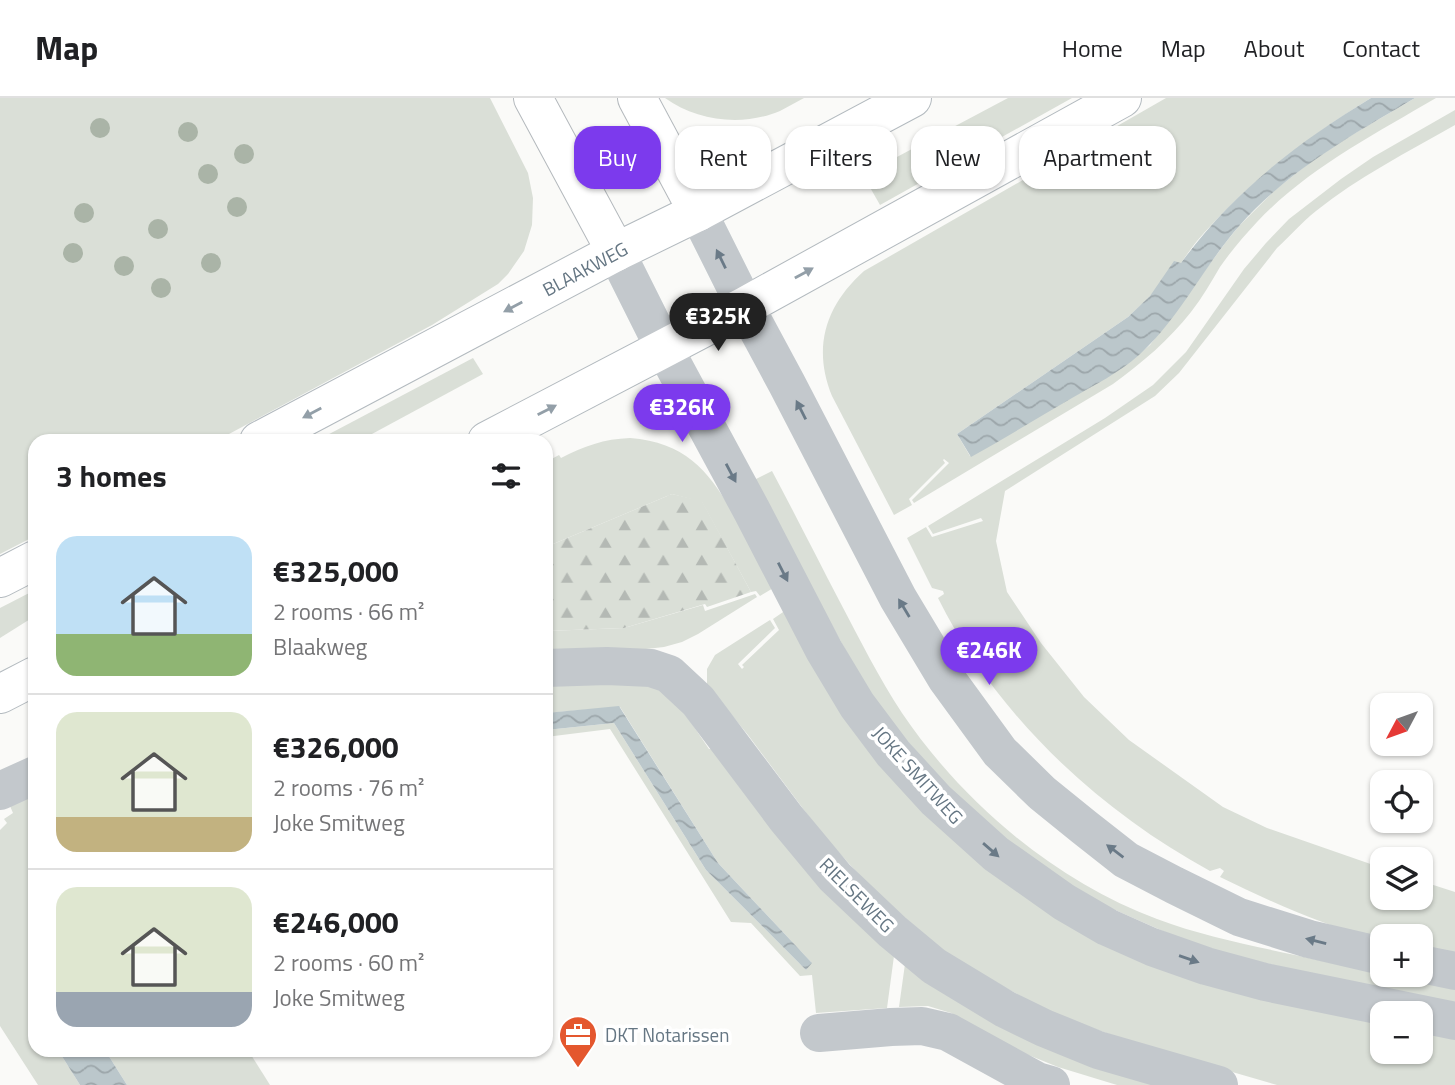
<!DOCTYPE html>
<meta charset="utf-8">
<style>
body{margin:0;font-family:"Titillium Web",sans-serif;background:#f2f2f2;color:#202124;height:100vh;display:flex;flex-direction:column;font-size:26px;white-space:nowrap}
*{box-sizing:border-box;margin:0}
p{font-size:23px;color:#757577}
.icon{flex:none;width:38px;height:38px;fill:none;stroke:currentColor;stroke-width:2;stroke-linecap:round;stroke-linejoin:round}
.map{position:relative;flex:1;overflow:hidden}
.side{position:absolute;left:28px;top:336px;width:525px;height:623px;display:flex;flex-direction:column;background:#fff;border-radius:21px;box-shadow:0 2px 5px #0004}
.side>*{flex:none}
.hud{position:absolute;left:574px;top:28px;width:665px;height:63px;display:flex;gap:14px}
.needle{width:46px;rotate:229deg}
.fabs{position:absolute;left:1370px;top:595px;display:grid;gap:14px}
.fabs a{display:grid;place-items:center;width:63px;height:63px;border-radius:14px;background:#fff;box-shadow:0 2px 5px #0004;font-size:35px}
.price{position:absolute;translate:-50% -60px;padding:0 16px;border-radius:24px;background:#7c3aed;color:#fff;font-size:23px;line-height:46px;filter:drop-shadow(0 2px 4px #0008)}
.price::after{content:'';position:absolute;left:50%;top:42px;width:21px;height:16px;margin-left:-10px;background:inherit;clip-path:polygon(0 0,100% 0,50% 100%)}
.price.on{background:#222;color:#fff}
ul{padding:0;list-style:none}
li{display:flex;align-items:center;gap:21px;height:175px;padding:0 28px}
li+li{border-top:2px solid #e0e0e0}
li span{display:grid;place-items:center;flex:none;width:196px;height:140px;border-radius:21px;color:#555}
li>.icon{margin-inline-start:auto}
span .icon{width:84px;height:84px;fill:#fffc;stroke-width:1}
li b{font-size:30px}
h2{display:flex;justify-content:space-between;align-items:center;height:84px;padding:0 28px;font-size:30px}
.chip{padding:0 24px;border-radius:21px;background:#fff;box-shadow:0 2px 5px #0004;font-size:24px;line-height:63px}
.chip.on{background:#7c3aed;color:#fff}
header{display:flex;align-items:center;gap:42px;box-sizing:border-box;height:98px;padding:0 35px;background:#fff;border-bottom:2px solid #e0e0e0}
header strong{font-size:33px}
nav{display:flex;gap:38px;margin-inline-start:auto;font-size:24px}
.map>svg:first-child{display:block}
.grass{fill:#dadfd7}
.forest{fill:url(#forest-firs)}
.water{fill:url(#water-waves)}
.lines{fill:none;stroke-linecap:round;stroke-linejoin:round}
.secondary-casing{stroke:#b3babf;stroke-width:40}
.motorway-casing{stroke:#b4b9bd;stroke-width:40}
.minor{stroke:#c3c8cc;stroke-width:38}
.secondary{stroke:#fff;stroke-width:38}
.motorway{stroke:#fff;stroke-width:38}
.tree{fill:#aab4a7}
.oneway{fill:#6a7a87}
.oneway2{fill:#939fa8}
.labels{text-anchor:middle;stroke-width:7;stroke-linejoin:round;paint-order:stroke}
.street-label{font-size:19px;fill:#657683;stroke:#fff}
.poi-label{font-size:19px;fill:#657683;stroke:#fff;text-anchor:start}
</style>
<header>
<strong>Map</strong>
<nav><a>Home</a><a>Map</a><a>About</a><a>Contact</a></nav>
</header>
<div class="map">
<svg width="1455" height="987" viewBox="0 0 1455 987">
<defs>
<pattern id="forest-firs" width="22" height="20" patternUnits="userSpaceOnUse" patternTransform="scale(1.75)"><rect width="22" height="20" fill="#dadfd7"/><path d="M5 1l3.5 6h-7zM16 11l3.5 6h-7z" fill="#b4b9b4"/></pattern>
<pattern id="water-waves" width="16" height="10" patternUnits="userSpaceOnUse" patternTransform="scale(1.75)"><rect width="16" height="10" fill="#bbc7cb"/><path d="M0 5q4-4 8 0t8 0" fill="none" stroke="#9ca6aa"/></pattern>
</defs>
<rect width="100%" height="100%" fill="#fafaf8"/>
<g class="grass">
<polygon points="0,0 490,0 528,75 533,100 532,127 524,153 508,176 498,186 432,227 216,343 35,343 35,438 0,456"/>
<path d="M665,0H804C796,4 788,9 780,13C742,29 697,23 665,0Z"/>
<polygon points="1008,0 1072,0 880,107 863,77"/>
<path d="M1166,0H1371C1306,40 1247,85 1197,143C1191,150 1186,158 1181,165C1165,183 1146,203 1128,219L957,336L970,358L1119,272L1150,247L1226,144L1239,128L1275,92L1308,66L1340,44L1415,0H1436C1373,37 1307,71 1257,124C1244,138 1231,153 1220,169C1211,184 1202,200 1191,214C1169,242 1142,265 1113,286L914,405L912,402L949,365L944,361L943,362L945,365L909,401L912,407L894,417L832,298C812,249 826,207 864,173Z"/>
<path d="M1455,12V27C1408,54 1358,79 1316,113C1302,124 1290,138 1277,150L1179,275L1155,298L1005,393L996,443L1007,494L1041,545L1084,599L1129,642L1223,709L1267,730L1382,770V800H1421V783L1455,794V859L1421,852V838H1382V843C1325,828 1273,805 1220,779L1224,773L1220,770L1210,773C1097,711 996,617 938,500L944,496L943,493L932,490L907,440L926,429L932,439L983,423L981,420L933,436L928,428L1105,320L1153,287L1186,254L1244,171L1266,145L1289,121L1341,81L1373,59Z"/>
<polygon points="473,260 483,276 359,343 316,343"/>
<path d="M630,340C691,345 712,378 740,427C751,448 763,468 775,489L760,498L756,493L751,494L702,404L672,396L546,449V364L559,357L561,360C584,348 604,341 630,340Z"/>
<path d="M772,373C795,416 817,460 840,504C860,542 879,580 902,615C963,705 1055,783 1157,821C1202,838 1249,847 1295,857C1349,869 1401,880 1455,891V907L1206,852L1081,797L968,713L876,607L752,383Z"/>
<polygon points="35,492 35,518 0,540 0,510"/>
<polygon points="755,496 757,499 698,536 682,544 664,549 646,551 546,552 546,533 624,530 703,507 705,513"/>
<polygon points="786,512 982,764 1382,922 1382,954 1421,954 1421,930 1455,939 1455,987 1277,987 1146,949 1058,918 954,862 874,793 822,736 748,637 707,587 707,571 715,557 770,522 775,530 738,566 742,571 744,569 742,567 779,532 773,521"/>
<polygon points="546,586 647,587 669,596 690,623 709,651 711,651 894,858 887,910 816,915 812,877 800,878 751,825 731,824 610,631 546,639 546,632 614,625 706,772 806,872 811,864 718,765 620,609 546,615"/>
<polygon points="35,697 35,952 58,952 80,987 38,987 0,928 0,732 7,725 4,721 13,715 10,708"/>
<polygon points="905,866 1158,987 1117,987 1058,969 1021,954 985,935 951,915 928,908 899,909"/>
<polygon points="105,952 248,952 270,987 127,987"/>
</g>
<polygon class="forest" points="672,396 702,403 751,494 707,509 705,506 624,530 546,533 546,449"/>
<g class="water">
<path d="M1371,0H1415C1352,37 1289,72 1240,127C1203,169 1180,220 1139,257C1119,275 1094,287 1072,300C1038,320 1005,340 971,359L957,336L1128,219L1150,198L1174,163L1181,165C1232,95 1298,44 1371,0Z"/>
<polygon points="619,608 718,765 812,865 806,872 706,772 614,625 546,632 546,615"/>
<polygon points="58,952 105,952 127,987 80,987"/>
</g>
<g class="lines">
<defs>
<g id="secondary">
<polyline points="259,343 616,154 698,114 912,0"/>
<polyline points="487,343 745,208 1122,0"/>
<polyline points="0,480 35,462"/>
<polyline points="0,596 35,578"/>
</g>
<g id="motorway">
<polyline points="533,0 616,154"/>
<polyline points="637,0 698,114"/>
</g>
</defs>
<use href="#secondary" class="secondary-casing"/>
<use href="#motorway" class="motorway-casing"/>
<g class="minor">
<polyline points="698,114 745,208 787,286 898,500 946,580 1000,654 1042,695 1084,729 1126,762 1174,787 1239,819 1309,841 1382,858"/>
<polyline points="616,154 664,250 752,413 824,552 857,607 893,655 936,702 996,756 1064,804 1107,829 1152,849 1206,868 1265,884 1455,923"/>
<polyline points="546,570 607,568 651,570 669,576 698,603 786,720 835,779 892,833 934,868 1005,911 1044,930 1098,952 1219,987"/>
<polyline points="0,693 35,677"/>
<polyline points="1421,866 1455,873"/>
<polyline points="819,935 891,929 922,928 948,934 1037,983 1051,987"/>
</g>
<use href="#secondary" class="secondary"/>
<use href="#motorway" class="motorway"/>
</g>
<g class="tree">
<circle cx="100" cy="30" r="10"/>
<circle cx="188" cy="34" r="10"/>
<circle cx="244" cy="56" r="10"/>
<circle cx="208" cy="76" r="10"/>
<circle cx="237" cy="109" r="10"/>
<circle cx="84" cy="115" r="10"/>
<circle cx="158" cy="131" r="10"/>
<circle cx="73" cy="155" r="10"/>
<circle cx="211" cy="165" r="10"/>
<circle cx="124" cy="168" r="10"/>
<circle cx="161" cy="190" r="10"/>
</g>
<defs><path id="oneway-solid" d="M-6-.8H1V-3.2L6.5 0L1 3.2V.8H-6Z" transform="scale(1.75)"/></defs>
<g class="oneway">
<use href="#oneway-solid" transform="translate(721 161) rotate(-116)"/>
<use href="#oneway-solid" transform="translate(801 312) rotate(-117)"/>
<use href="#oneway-solid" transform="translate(731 375) rotate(62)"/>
<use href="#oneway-solid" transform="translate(783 474) rotate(63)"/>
<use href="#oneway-solid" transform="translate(904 510) rotate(-121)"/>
<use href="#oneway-solid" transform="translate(991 752) rotate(41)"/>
<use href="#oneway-solid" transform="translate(1115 753) rotate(-143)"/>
<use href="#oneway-solid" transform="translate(1316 843) rotate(-166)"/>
<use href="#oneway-solid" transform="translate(1189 861) rotate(19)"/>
</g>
<g class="oneway2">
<use href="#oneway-solid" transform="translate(804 175) rotate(-29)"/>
<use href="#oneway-solid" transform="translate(513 209) rotate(152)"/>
<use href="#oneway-solid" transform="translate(547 312) rotate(-27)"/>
<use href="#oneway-solid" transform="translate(312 315) rotate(152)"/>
</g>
<defs>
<symbol id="office-pin" viewBox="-11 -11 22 30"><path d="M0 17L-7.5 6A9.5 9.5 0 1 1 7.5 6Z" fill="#e4572e" stroke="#fff"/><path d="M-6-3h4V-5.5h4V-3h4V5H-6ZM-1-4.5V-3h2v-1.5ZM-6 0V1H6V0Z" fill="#fff"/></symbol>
</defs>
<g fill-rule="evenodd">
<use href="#office-pin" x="556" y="915" width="44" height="60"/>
</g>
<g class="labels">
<g class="street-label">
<text transform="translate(585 171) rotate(-28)" y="7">BLAAKWEG</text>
<text transform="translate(918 677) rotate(48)" y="7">JOKE SMITWEG</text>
<text transform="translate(857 797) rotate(45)" y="7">RIELSEWEG</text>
</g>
<g class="poi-label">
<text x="605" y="944">DKT Notarissen</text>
</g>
</g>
</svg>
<div class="fabs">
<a><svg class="needle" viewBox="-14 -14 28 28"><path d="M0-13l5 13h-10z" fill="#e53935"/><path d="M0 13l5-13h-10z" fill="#757577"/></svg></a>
<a><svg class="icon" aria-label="locate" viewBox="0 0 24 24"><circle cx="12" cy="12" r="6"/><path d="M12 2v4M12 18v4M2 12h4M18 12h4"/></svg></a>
<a><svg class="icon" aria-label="layers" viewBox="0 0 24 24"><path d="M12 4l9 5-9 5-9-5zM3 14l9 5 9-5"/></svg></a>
<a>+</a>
<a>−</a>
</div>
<b class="price on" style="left:718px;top:255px">€325K</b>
<b class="price" style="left:682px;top:346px">€326K</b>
<b class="price" style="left:989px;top:589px">€246K</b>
<div class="hud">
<a class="chip on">Buy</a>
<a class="chip">Rent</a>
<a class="chip">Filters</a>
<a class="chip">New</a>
<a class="chip">Apartment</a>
</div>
<section class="side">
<h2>3 homes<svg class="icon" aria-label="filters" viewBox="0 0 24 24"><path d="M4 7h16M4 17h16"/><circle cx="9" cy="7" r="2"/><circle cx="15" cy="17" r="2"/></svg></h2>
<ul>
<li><span style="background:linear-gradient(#bfe0f5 70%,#8fb573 0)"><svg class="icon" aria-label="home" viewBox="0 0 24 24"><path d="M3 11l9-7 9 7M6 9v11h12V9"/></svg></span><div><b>€325,000</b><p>2 rooms · 66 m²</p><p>Blaakweg</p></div></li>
<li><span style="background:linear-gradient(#dfe7d0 75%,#c2b280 0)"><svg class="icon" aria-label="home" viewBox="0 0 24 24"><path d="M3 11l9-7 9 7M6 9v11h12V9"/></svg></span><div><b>€326,000</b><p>2 rooms · 76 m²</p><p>Joke Smitweg</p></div></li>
<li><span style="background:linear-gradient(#dfe7d0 75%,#9aa5b1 0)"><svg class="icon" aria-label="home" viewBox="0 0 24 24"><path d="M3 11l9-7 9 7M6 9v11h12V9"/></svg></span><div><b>€246,000</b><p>2 rooms · 60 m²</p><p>Joke Smitweg</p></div></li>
</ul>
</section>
</div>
